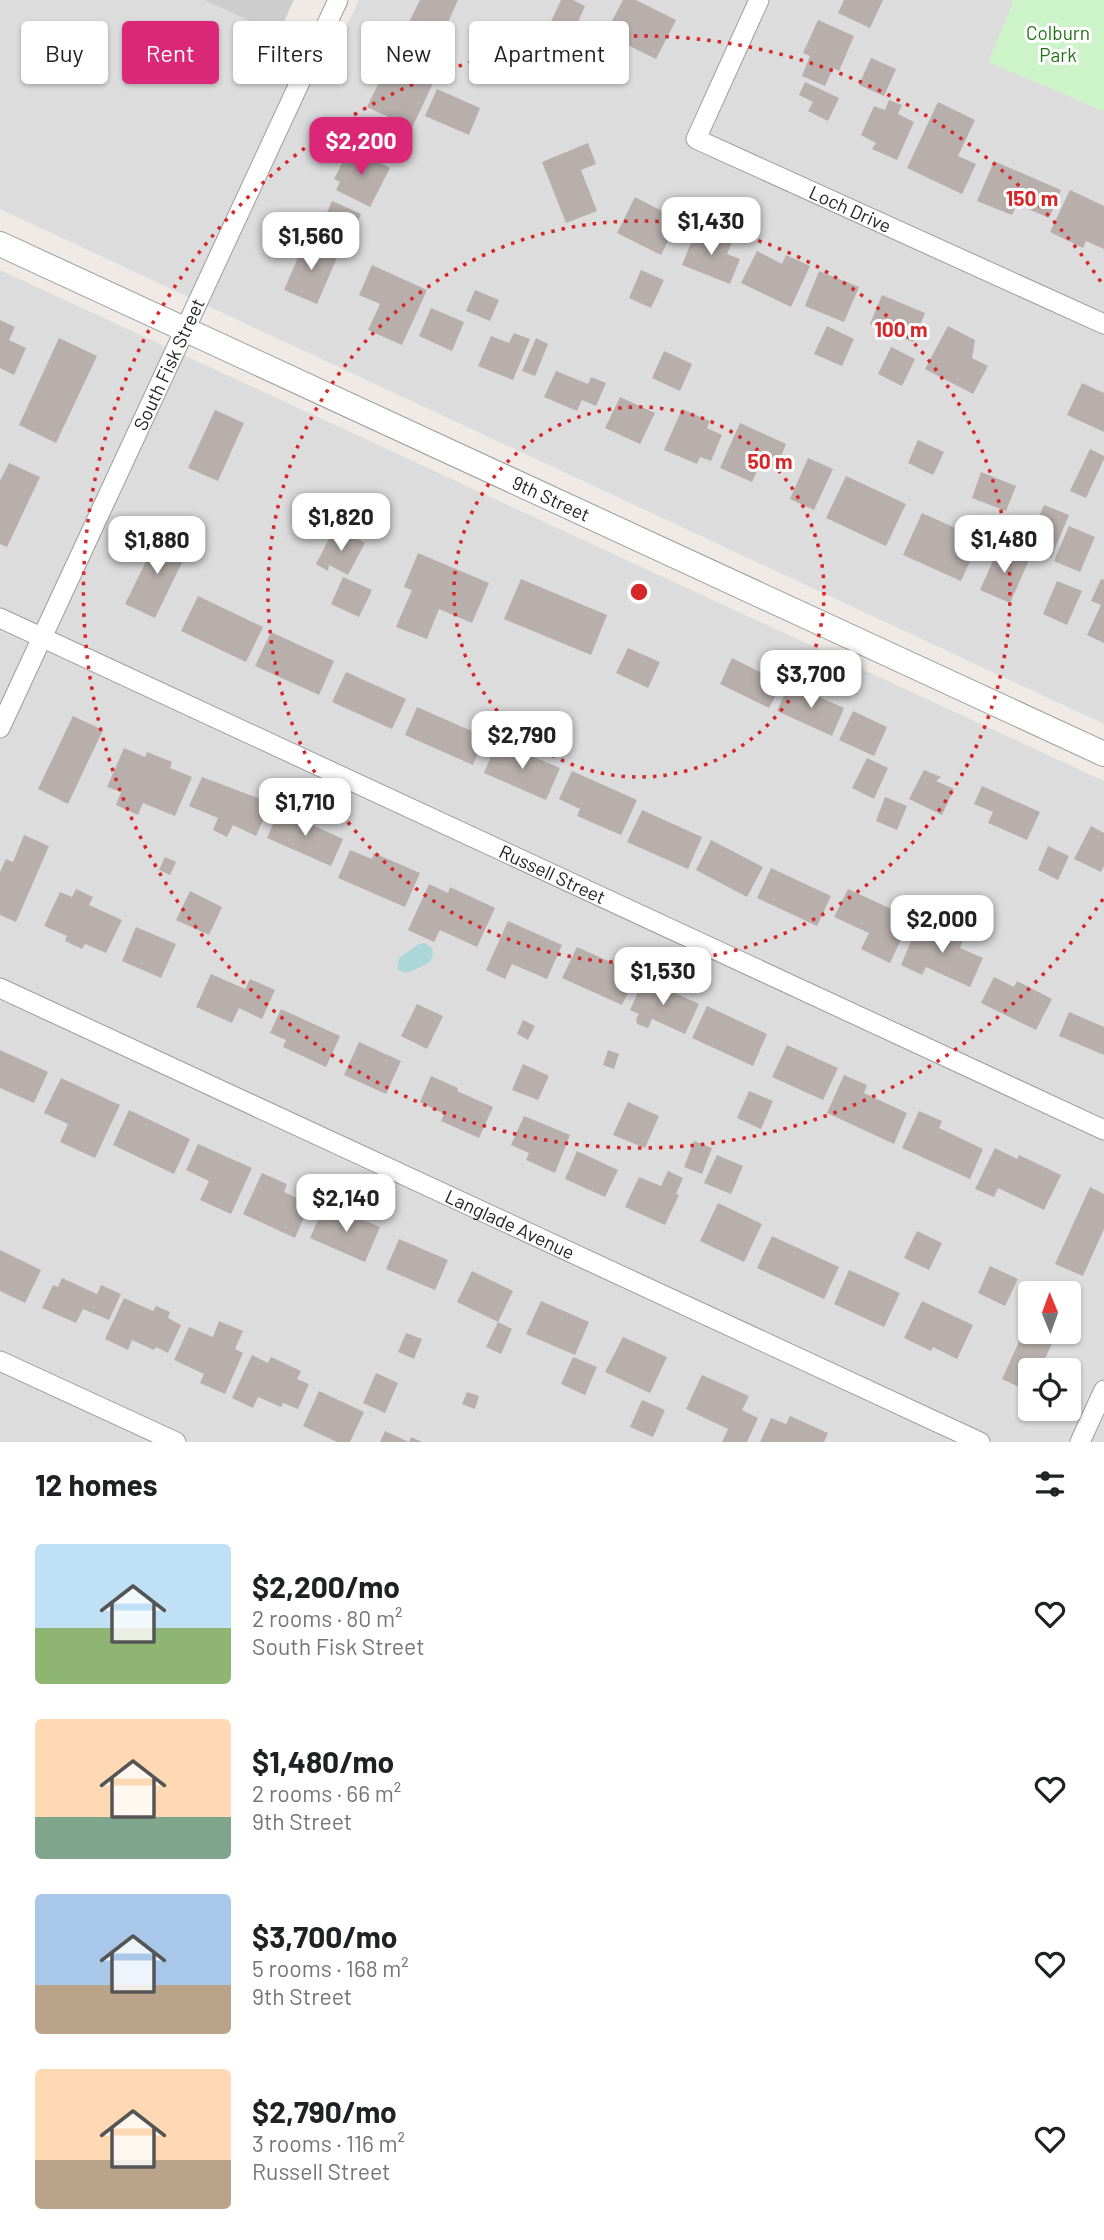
<!DOCTYPE html>
<meta charset="utf-8">
<style>
body{margin:0;font-family:Barlow,sans-serif;background:#f2f2f2;color:#202124;height:100vh;display:flex;flex-direction:column;font-size:26px;white-space:nowrap}
*{box-sizing:border-box;margin:0}
p{font-size:23px;color:#757577}
.icon{flex:none;width:38px;height:38px;fill:none;stroke:currentColor;stroke-width:2;stroke-linecap:round;stroke-linejoin:round}
.map{position:relative;height:1442px;overflow:hidden}
.details{display:flex;flex-direction:column;background:#fff;flex:1}
.details>*{flex:none}
.hud{position:absolute;left:21px;top:21px;width:700px;height:63px;display:flex;gap:14px}
.needle{width:46px;rotate:359deg}
.tools{position:absolute;left:1018px;top:1281px;display:grid;gap:14px}
.tools a{display:grid;place-items:center;width:63px;height:63px;border-radius:7px;background:#fff;box-shadow:0 2px 5px #0004;font-size:35px}
.price{position:absolute;translate:-50% -60px;padding:0 16px;border-radius:14px;background:#fff;color:#222;font-size:23px;line-height:46px;filter:drop-shadow(0 2px 4px #0008)}
.price::after{content:'';position:absolute;left:50%;top:42px;width:21px;height:16px;margin-left:-10px;background:inherit;clip-path:polygon(0 0,100% 0,50% 100%)}
.price.on{background:#db2777;color:#fff}
ul{padding:0;list-style:none}
li{display:flex;align-items:center;gap:21px;height:175px;padding:0 35px}
li span{display:grid;place-items:center;flex:none;width:196px;height:140px;border-radius:7px;color:#555}
li>.icon{margin-inline-start:auto}
span .icon{width:84px;height:84px;fill:#fffc;stroke-width:1}
li b{font-size:30px}
h2{display:flex;justify-content:space-between;align-items:center;height:84px;padding:0 35px;font-size:30px}
.pill{padding:0 24px;border-radius:7px;background:#fff;box-shadow:0 2px 5px #0004;font-size:24px;line-height:63px}
.pill.on{background:#db2777;color:#fff}
.map>svg:first-child{display:block}
.residential{fill:#dddcdc;fill-rule:evenodd}
.religious{fill:#cdcdcd}
.park{fill:#cdf4c8}
.water{fill:#abd7d8}
.building{fill:#b8afac}
.lines{fill:none;stroke-linecap:round;stroke-linejoin:round}
.minor-casing{stroke:#9c9c9c;stroke-width:21}
.tertiary-casing{stroke:#9c9c9c;stroke-width:26}
.minor{stroke:#fff;stroke-width:19}
.tertiary{stroke:#fff;stroke-width:24}
.ring{fill:none;stroke:#d62828;stroke-width:3.5;stroke-dasharray:3.5 7}
.labels{text-anchor:middle;stroke-width:6;stroke-linejoin:round;paint-order:stroke}
.park-label{font-size:19px;fill:#217416;stroke:#fff}
.street-label{font-size:19px;fill:#1f1f1f;stroke:#fff}
.centre{fill:#d62828;stroke:#fff;stroke-width:3.5}
.ring-label{font-size:21px;text-anchor:middle;font-weight:bold;fill:#d62828;stroke:#fff;stroke-width:6;stroke-linejoin:round;paint-order:stroke}
</style>
<div class="map">
<svg width="1104" height="1442" viewBox="0 0 1104 1442">
<rect width="100%" height="100%" fill="#efeae6"/>
<g class="residential">
<polygon points="0,0 204,0 331,59 359,0 1014,0 989,62 1104,111 1104,724 0,209"/>
<path d="M0,270L1104,781V1442H0ZM1031,1293H1069V1332H1031ZM1031,1370H1069V1409H1031Z"/>
</g>
<polygon class="religious" points="204,0 294,0 278,34"/>
<polygon class="park" points="1014,0 1104,0 1104,111 988,62"/>
<path class="water" d="M425,943L432,948L433,954L430,962C419,967 408,977 397,969L399,958L419,944Z"/>
<g class="building">
<polygon points="420,0 458,0 433,56 406,44 415,25 409,22"/>
<polygon points="561,0 573,0 585,6 569,42 546,32"/>
<polygon points="623,0 636,0 676,20 656,59 605,34"/>
<polygon points="844,0 883,0 870,28 838,13"/>
<polygon points="818,20 854,36 839,71 833,68 825,86 802,76 810,56 803,53"/>
<polygon points="395,49 439,70 412,128 367,107"/>
<polygon points="871,58 896,69 884,96 859,85"/>
<polygon points="805,82 839,98 828,121 808,111 813,102 799,95"/>
<polygon points="437,89 480,108 469,135 425,116"/>
<polygon points="889,100 902,105 898,114 914,122 897,160 872,149 876,143 861,135 874,106 885,110"/>
<polygon points="938,102 975,120 958,156 976,164 962,194 907,168"/>
<polygon points="588,143 596,164 581,170 597,211 566,223 542,162"/>
<polygon points="350,148 390,168 370,207 336,190 340,182 334,179"/>
<polygon points="994,161 1061,190 1049,218 1017,204 1012,215 977,201"/>
<polygon points="1070,190 1104,206 1104,249 1086,241 1083,248 1050,232"/>
<polygon points="635,197 679,220 661,255 617,233"/>
<polygon points="332,201 361,214 351,238 321,226"/>
<polygon points="697,228 732,242 727,254 740,259 730,284 682,265"/>
<polygon points="306,239 339,253 317,304 284,290"/>
<polygon points="757,251 782,264 786,255 810,266 791,307 741,283"/>
<polygon points="372,265 427,290 402,345 368,330 380,304 359,295"/>
<polygon points="641,270 664,280 651,308 629,298"/>
<polygon points="819,271 859,287 844,322 805,306"/>
<polygon points="475,290 499,300 490,321 466,311"/>
<polygon points="882,295 925,313 913,342 870,324"/>
<polygon points="431,308 464,322 452,351 419,336"/>
<polygon points="0,320 15,327 9,340 26,348 14,375 0,368"/>
<polygon points="827,326 854,339 842,366 814,354"/>
<polygon points="948,326 975,340 972,358 988,366 973,394 925,369"/>
<polygon points="514,333 530,339 513,380 478,366 491,336 509,343"/>
<polygon points="59,338 97,356 56,443 19,425"/>
<polygon points="536,338 548,344 535,376 522,371"/>
<polygon points="891,347 915,359 902,386 878,374"/>
<polygon points="664,351 692,364 680,391 652,378"/>
<polygon points="556,371 588,384 591,377 606,383 596,406 582,400 577,411 544,397"/>
<polygon points="1082,383 1104,393 1104,432 1067,415"/>
<polygon points="620,397 655,413 640,444 605,428"/>
<polygon points="682,409 710,421 707,428 722,435 711,461 700,457 697,464 664,450"/>
<polygon points="215,410 244,423 218,481 188,468"/>
<polygon points="740,423 786,444 777,466 762,460 752,482 720,468"/>
<polygon points="918,440 944,452 933,475 908,463"/>
<polygon points="1090,449 1104,456 1104,459 1086,498 1070,491"/>
<polygon points="808,458 833,469 814,510 790,499"/>
<polygon points="9,463 40,477 7,547 0,544 0,481"/>
<polygon points="981,472 1016,486 1006,511 972,498"/>
<polygon points="846,476 906,504 886,546 826,518"/>
<polygon points="1044,505 1069,515 1051,558 1026,547"/>
<polygon points="922,513 980,539 961,581 903,555"/>
<polygon points="1069,526 1095,537 1080,572 1054,561"/>
<polygon points="160,533 189,548 155,618 125,604"/>
<polygon points="332,533 345,540 347,533 365,543 348,575 329,565 328,571 316,564"/>
<polygon points="999,547 1029,560 1010,603 980,590"/>
<polygon points="418,553 489,583 472,623 439,609 427,639 396,627 412,590 404,587"/>
<polygon points="343,577 372,590 359,617 331,604"/>
<polygon points="521,579 607,615 591,655 504,619"/>
<polygon points="1101,579 1104,580 1104,643 1087,635 1101,605 1091,601"/>
<polygon points="1057,581 1082,591 1067,625 1043,614"/>
<polygon points="198,596 263,627 246,662 181,631"/>
<polygon points="271,632 334,661 319,695 255,666"/>
<polygon points="628,648 660,662 648,688 616,673"/>
<polygon points="732,658 782,683 769,708 720,684"/>
<polygon points="346,672 406,699 392,729 332,702"/>
<polygon points="789,684 844,708 832,736 777,711"/>
<polygon points="417,707 485,737 473,765 405,735"/>
<polygon points="853,711 887,727 874,756 839,740"/>
<polygon points="73,716 103,730 68,804 38,789"/>
<polygon points="497,742 560,768 546,800 484,773"/>
<polygon points="124,748 145,757 147,752 172,762 170,768 192,777 175,816 143,803 138,815 116,805 121,792 107,787"/>
<polygon points="867,758 888,768 874,799 852,788"/>
<polygon points="924,770 941,777 936,781 954,789 942,815 909,799"/>
<polygon points="572,771 637,800 621,835 577,816 580,809 559,799"/>
<polygon points="202,777 271,803 256,836 233,825 227,837 213,830 218,818 189,806"/>
<polygon points="982,786 1040,812 1027,840 988,823 993,812 974,804"/>
<polygon points="885,797 907,806 897,830 876,821"/>
<polygon points="279,810 343,839 331,866 267,838"/>
<polygon points="642,810 702,837 688,869 627,842"/>
<polygon points="1091,826 1104,833 1104,866 1101,872 1074,859"/>
<polygon points="24,835 49,846 16,922 0,915 0,872 6,859 13,862"/>
<polygon points="711,840 763,867 747,897 696,870"/>
<polygon points="1048,846 1069,856 1058,880 1038,870"/>
<polygon points="350,850 372,859 374,853 420,873 405,907 338,878"/>
<polygon points="165,857 176,862 170,875 159,870"/>
<polygon points="771,868 831,896 817,926 757,898"/>
<polygon points="429,884 448,893 450,887 495,908 477,947 440,930 434,942 408,930"/>
<polygon points="76,889 93,897 89,905 122,920 106,953 85,944 82,949 65,941 67,936 44,926 60,892 72,897"/>
<polygon points="848,889 911,918 890,963 861,949 869,933 834,917"/>
<polygon points="190,891 222,907 209,935 176,920"/>
<polygon points="508,921 562,945 547,979 512,964 505,979 486,970"/>
<polygon points="937,924 965,936 960,948 983,958 970,987 926,967 922,975 901,965 917,927 933,934"/>
<polygon points="136,927 176,944 161,978 122,961"/>
<polygon points="577,947 637,974 622,1005 562,978"/>
<polygon points="211,974 245,989 250,979 275,990 262,1019 239,1008 232,1023 196,1007"/>
<polygon points="994,977 1014,987 1017,981 1052,999 1036,1030 981,1003"/>
<polygon points="644,979 699,1004 685,1034 652,1019 648,1028 637,1024 636,1019 639,1014 630,1010"/>
<polygon points="417,1004 443,1016 427,1049 401,1036"/>
<polygon points="707,1006 767,1034 753,1066 692,1038"/>
<polygon points="281,1009 340,1036 326,1067 283,1047 286,1040 270,1033"/>
<polygon points="1069,1012 1104,1027 1104,1055 1059,1036"/>
<polygon points="523,1020 535,1026 528,1040 517,1034"/>
<polygon points="359,1042 401,1061 386,1094 344,1075"/>
<polygon points="787,1045 838,1068 823,1100 772,1077"/>
<polygon points="0,1050 48,1072 34,1103 0,1088"/>
<polygon points="608,1050 619,1054 614,1069 603,1065"/>
<polygon points="523,1064 549,1076 538,1100 512,1090"/>
<polygon points="844,1075 867,1085 864,1093 907,1113 894,1144 827,1113"/>
<polygon points="431,1076 458,1088 457,1091 493,1107 479,1138 441,1121 444,1114 420,1102"/>
<polygon points="61,1078 120,1105 95,1158 60,1142 68,1124 44,1113"/>
<polygon points="749,1091 773,1101 761,1129 737,1118"/>
<polygon points="628,1102 659,1116 645,1148 613,1135"/>
<polygon points="129,1110 190,1139 174,1174 113,1145"/>
<polygon points="919,1111 942,1121 939,1128 983,1149 970,1179 902,1148"/>
<polygon points="524,1116 570,1135 555,1173 526,1160 529,1153 511,1145"/>
<polygon points="694,1141 712,1148 702,1174 684,1167"/>
<polygon points="198,1144 252,1168 231,1214 200,1200 209,1181 186,1170"/>
<polygon points="995,1148 1017,1159 1019,1155 1061,1175 1044,1210 998,1188 994,1197 975,1189"/>
<polygon points="577,1151 618,1170 605,1197 565,1179"/>
<polygon points="717,1155 743,1166 731,1194 704,1183"/>
<polygon points="668,1171 683,1178 676,1194 679,1195 665,1225 625,1207 639,1177 661,1186"/>
<polygon points="262,1173 287,1184 284,1192 310,1204 295,1238 243,1214"/>
<polygon points="1090,1187 1104,1194 1104,1229 1083,1276 1055,1264"/>
<polygon points="718,1203 762,1224 744,1262 700,1241"/>
<polygon points="340,1210 380,1227 365,1262 310,1238 321,1213 335,1220"/>
<polygon points="917,1231 942,1243 929,1270 904,1258"/>
<polygon points="772,1236 839,1267 824,1299 757,1268"/>
<polygon points="399,1239 448,1260 435,1290 386,1269"/>
<polygon points="0,1250 41,1270 25,1303 0,1291"/>
<polygon points="990,1266 1018,1279 1005,1306 978,1293"/>
<polygon points="849,1270 900,1293 884,1327 834,1304"/>
<polygon points="472,1271 513,1291 498,1322 512,1329 501,1354 486,1347 498,1322 457,1302"/>
<polygon points="62,1278 97,1294 101,1285 121,1294 109,1320 83,1309 76,1323 42,1308 53,1285 58,1287"/>
<polygon points="124,1298 153,1311 156,1306 170,1312 168,1318 181,1325 168,1353 156,1347 154,1350 132,1340 128,1350 105,1339"/>
<polygon points="541,1301 589,1322 575,1355 526,1334"/>
<polygon points="922,1301 973,1325 957,1359 933,1347 931,1351 904,1338"/>
<polygon points="1031,1315 1031,1332 1057,1332 1040,1370 1032,1369 1023,1389 1002,1379"/>
<polygon points="219,1321 243,1331 235,1349 243,1353 225,1394 200,1383 204,1374 174,1360 189,1327 213,1337"/>
<polygon points="406,1333 422,1339 414,1359 398,1352"/>
<polygon points="623,1337 667,1357 650,1393 605,1372"/>
<polygon points="252,1355 268,1363 271,1357 301,1371 297,1379 309,1384 298,1409 283,1403 281,1407 258,1397 253,1408 232,1398"/>
<polygon points="573,1357 597,1367 585,1395 561,1384"/>
<polygon points="376,1373 398,1383 385,1413 363,1403"/>
<polygon points="702,1375 749,1396 742,1410 758,1418 747,1442 722,1442 728,1429 686,1409"/>
<polygon points="319,1391 364,1412 350,1442 337,1442 303,1426"/>
<polygon points="467,1392 479,1396 475,1409 462,1404"/>
<polygon points="642,1400 665,1410 653,1437 630,1427"/>
<polygon points="790,1416 828,1433 824,1442 760,1442 771,1418 786,1424"/>
<polygon points="385,1431 409,1442 411,1437 422,1442 380,1442"/>
</g>
<g class="lines">
<defs>
<g id="minor">
<path id="s1" d="M759,0L696,139L1104,324"/>
<path id="s2" d="M0,618L1104,1130"/>
<path id="s3" d="M0,728L338,0"/>
<path id="s4" d="M0,988L980,1442"/>
<polyline points="0,1361 176,1442"/>
<polyline points="1080,1442 1104,1390"/>
</g>
<g id="tertiary">
<path id="s5" d="M0,244L1104,754"/>
</g>
</defs>
<use href="#minor" class="minor-casing"/>
<use href="#tertiary" class="tertiary-casing"/>
<use href="#minor" class="minor"/>
<use href="#tertiary" class="tertiary"/>
</g>
<g class="ring">
<circle cx="639" cy="592" r="185"/>
<circle cx="639" cy="592" r="371"/>
<path d="M1103 899A556 556 0 1 1 1103 285"/>
</g>
<g class="labels">
<g class="park-label">
<text x="1058" y="40">Colburn<tspan x="1058" dy="22">Park</tspan></text>
</g>
<g class="street-label">
<text dy="7" stroke="none"><textPath href="#s1" startOffset="322">Loch Drive</textPath></text>
<text dy="7" stroke="none"><textPath href="#s3" startOffset="401">South Fisk Street</textPath></text>
<text dy="7" stroke="none"><textPath href="#s5" startOffset="607">9th Street</textPath></text>
<text dy="7" stroke="none"><textPath href="#s2" startOffset="609">Russell Street</textPath></text>
<text dy="7" stroke="none"><textPath href="#s4" startOffset="562">Langlade Avenue</textPath></text>
</g>
</g>
<circle cx="639" cy="592" r="10" class="centre"/>
<g class="ring-label">
<text x="1032" y="206">150 m</text>
<text x="901" y="337">100 m</text>
<text x="770" y="469">50 m</text>
</g>
</svg>
<div class="tools">
<a><svg class="needle" viewBox="-14 -14 28 28"><path d="M0-13l5 13h-10z" fill="#e53935"/><path d="M0 13l5-13h-10z" fill="#757577"/></svg></a>
<a><svg class="icon" aria-label="locate" viewBox="0 0 24 24"><circle cx="12" cy="12" r="6"/><path d="M12 2v4M12 18v4M2 12h4M18 12h4"/></svg></a>
</div>
<b class="price on" style="left:361px;top:177px">$2,200</b>
<b class="price" style="left:711px;top:257px">$1,430</b>
<b class="price" style="left:311px;top:272px">$1,560</b>
<b class="price" style="left:341px;top:553px">$1,820</b>
<b class="price" style="left:1004px;top:575px">$1,480</b>
<b class="price" style="left:157px;top:576px">$1,880</b>
<b class="price" style="left:811px;top:710px">$3,700</b>
<b class="price" style="left:522px;top:771px">$2,790</b>
<b class="price" style="left:305px;top:838px">$1,710</b>
<b class="price" style="left:942px;top:955px">$2,000</b>
<b class="price" style="left:663px;top:1007px">$1,530</b>
<b class="price" style="left:346px;top:1234px">$2,140</b>
<div class="hud">
<a class="pill">Buy</a>
<a class="pill on">Rent</a>
<a class="pill">Filters</a>
<a class="pill">New</a>
<a class="pill">Apartment</a>
</div>
</div>
<section class="details">
<h2>12 homes<svg class="icon" aria-label="filters" viewBox="0 0 24 24"><path d="M4 7h16M4 17h16"/><circle cx="9" cy="7" r="2"/><circle cx="15" cy="17" r="2"/></svg></h2>
<ul>
<li><span style="background:linear-gradient(#bfe0f5 60%,#8fb573 0)"><svg class="icon" aria-label="home" viewBox="0 0 24 24"><path d="M3 11l9-7 9 7M6 9v11h12V9"/></svg></span><div><b>$2,200/mo</b><p>2 rooms · 80 m²</p><p>South Fisk Street</p></div><svg class="icon" aria-label="heart" viewBox="0 0 24 24"><path d="M12 20l-8-8c-3-5 5-10 8-4 3-6 11-1 8 4z"/></svg></li>
<li><span style="background:linear-gradient(#ffd9b3 70%,#7fa58c 0)"><svg class="icon" aria-label="home" viewBox="0 0 24 24"><path d="M3 11l9-7 9 7M6 9v11h12V9"/></svg></span><div><b>$1,480/mo</b><p>2 rooms · 66 m²</p><p>9th Street</p></div><svg class="icon" aria-label="heart" viewBox="0 0 24 24"><path d="M12 20l-8-8c-3-5 5-10 8-4 3-6 11-1 8 4z"/></svg></li>
<li><span style="background:linear-gradient(#a9c7e8 65%,#b9a48a 0)"><svg class="icon" aria-label="home" viewBox="0 0 24 24"><path d="M3 11l9-7 9 7M6 9v11h12V9"/></svg></span><div><b>$3,700/mo</b><p>5 rooms · 168 m²</p><p>9th Street</p></div><svg class="icon" aria-label="heart" viewBox="0 0 24 24"><path d="M12 20l-8-8c-3-5 5-10 8-4 3-6 11-1 8 4z"/></svg></li>
<li><span style="background:linear-gradient(#ffd9b3 65%,#b9a48a 0)"><svg class="icon" aria-label="home" viewBox="0 0 24 24"><path d="M3 11l9-7 9 7M6 9v11h12V9"/></svg></span><div><b>$2,790/mo</b><p>3 rooms · 116 m²</p><p>Russell Street</p></div><svg class="icon" aria-label="heart" viewBox="0 0 24 24"><path d="M12 20l-8-8c-3-5 5-10 8-4 3-6 11-1 8 4z"/></svg></li>
</ul>
</section>
